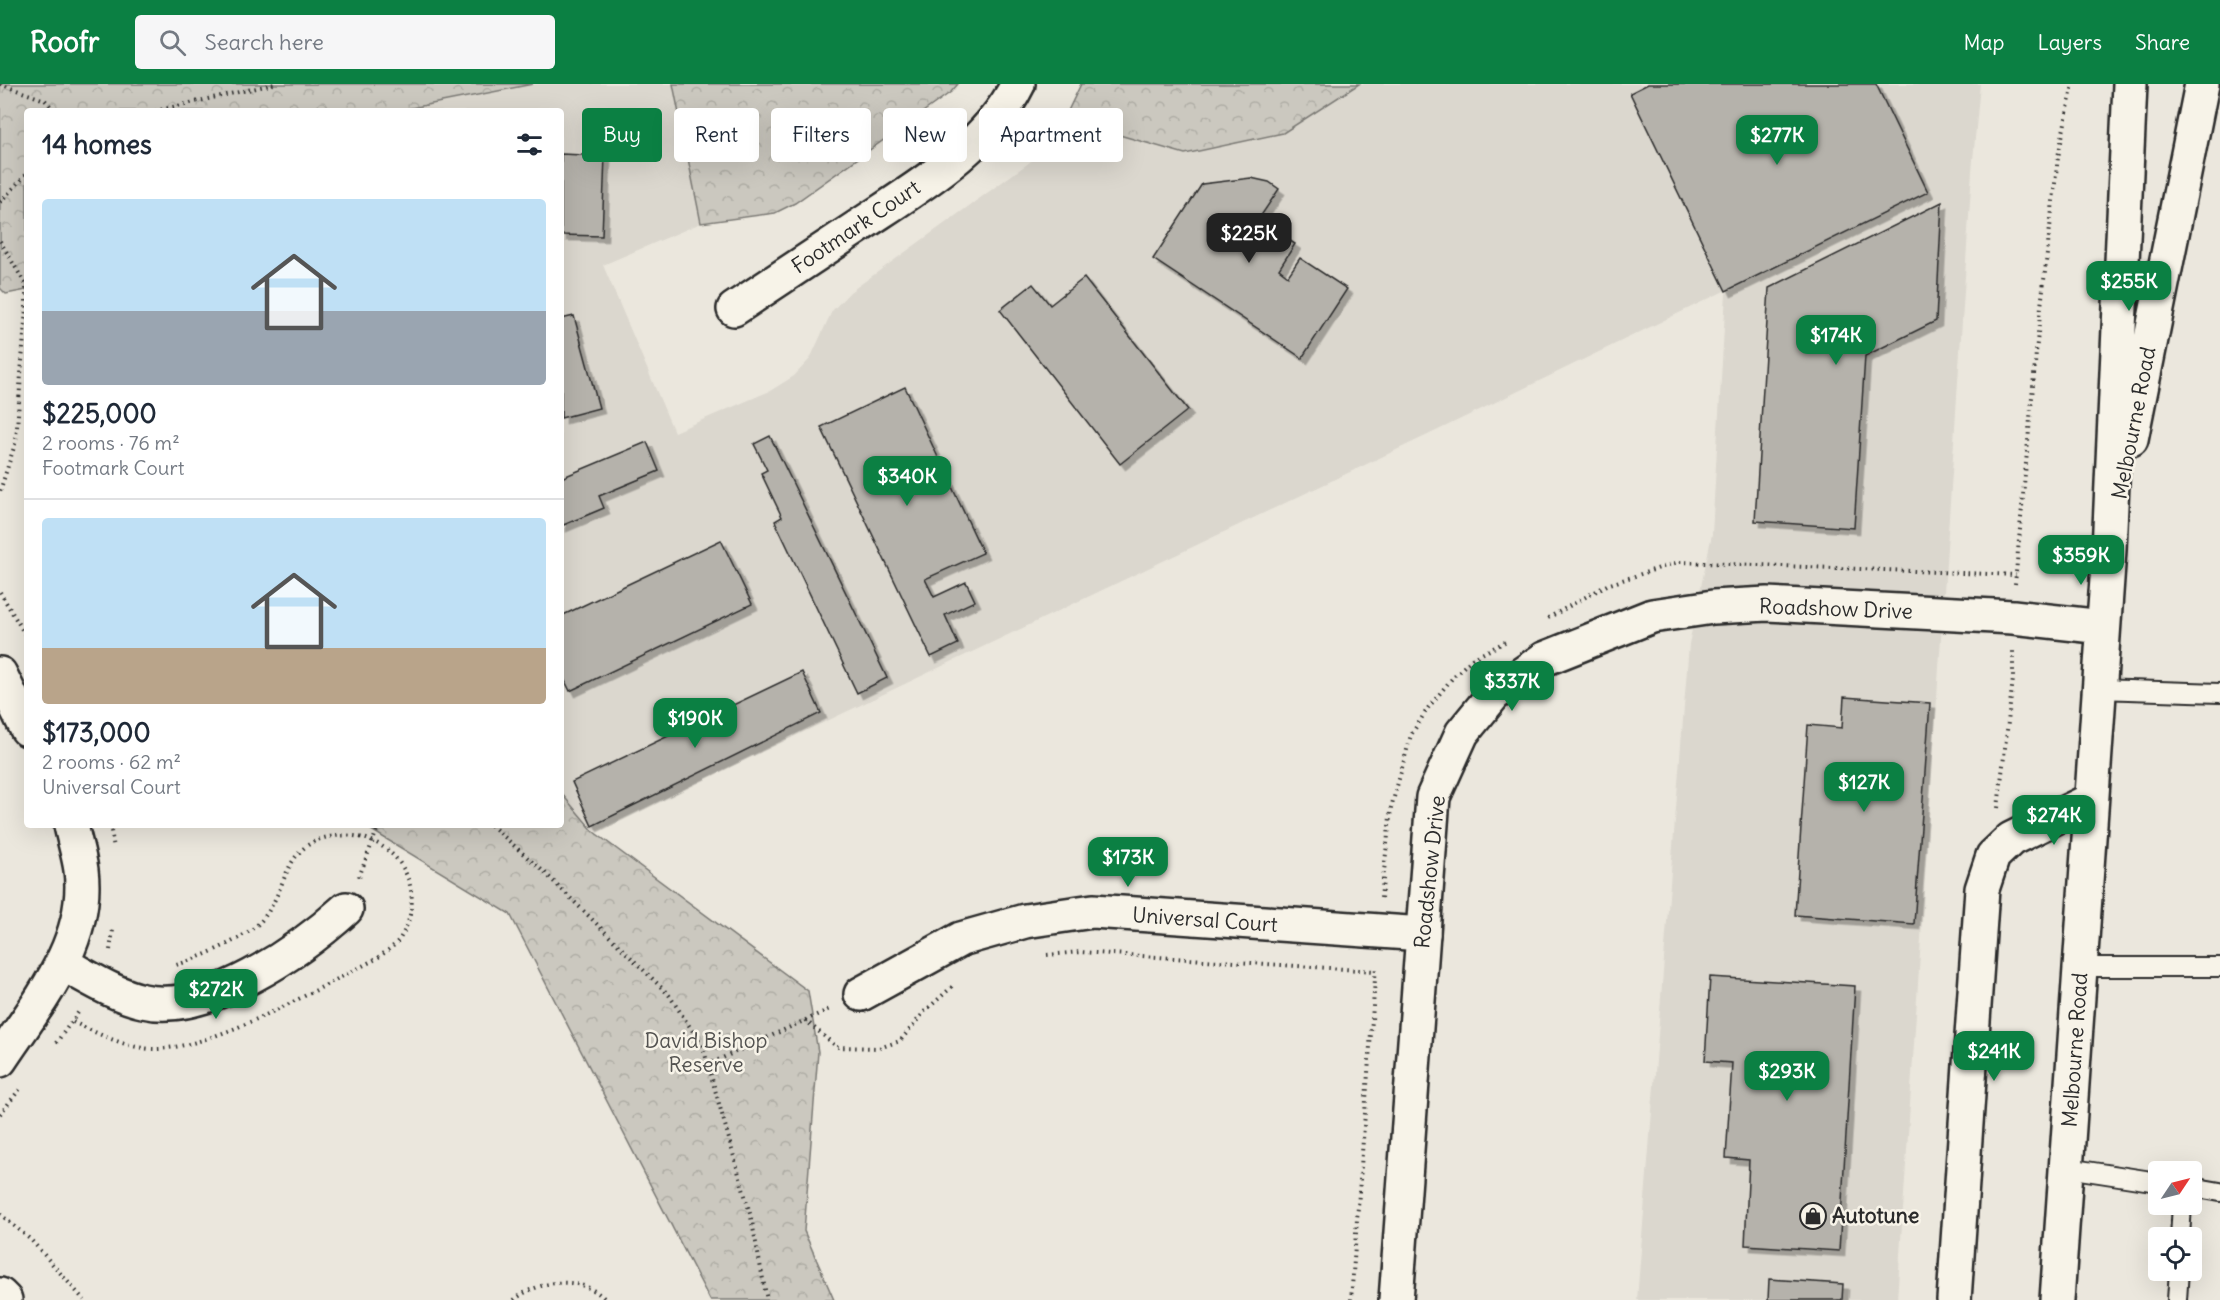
<!DOCTYPE html>
<meta charset="utf-8">
<style>
body{margin:0;font-family:Delius,sans-serif;background:#f6f6f7;color:#1f2937;height:100vh;display:flex;flex-direction:column;font-size:22px;white-space:nowrap}
*{box-sizing:border-box;margin:0}
p{font-size:20px;color:#747a83}
.icon{flex:none;width:33px;height:33px;fill:none;stroke:currentColor;stroke-width:2;stroke-linecap:round;stroke-linejoin:round}
.map{position:relative;flex:1;overflow:hidden}
.side{position:absolute;left:24px;top:24px;width:540px;height:720px;display:flex;flex-direction:column;background:#fff;border-radius:6px;box-shadow:0 6px 24px #0002}
.side>*{flex:none}
.top-card{position:absolute;left:582px;top:24px;width:570px;height:54px;display:flex;gap:12px}
.needle{width:39px;rotate:55deg}
.fabs{position:absolute;left:2148px;top:1077px;display:grid;gap:12px}
.fabs a{display:grid;place-items:center;width:54px;height:54px;border-radius:6px;background:#fff;box-shadow:0 6px 24px #0002;font-size:30px}
.price{position:absolute;translate:-50% -51px;padding:0 14px;border-radius:12px;background:#0b8043;color:#fff;font-size:20px;line-height:39px;filter:drop-shadow(0 2px 3px #0008)}
.price::after{content:'';position:absolute;left:50%;top:36px;width:18px;height:14px;margin-left:-9px;background:inherit;clip-path:polygon(0 0,100% 0,50% 100%)}
.price.on{background:#222;color:#fff}
ul{padding:0;list-style:none}
li{display:grid;align-content:center;gap:12px;height:318px;padding:0 18px}
li+li{border-top:2px solid #e0e1e3}
li span{display:grid;place-items:center;height:186px;border-radius:6px;color:#555}
li>.icon{margin-inline-start:auto}
span .icon{width:108px;height:108px;fill:#fffc;stroke-width:1}
li b{font-size:26px}
h2{display:flex;justify-content:space-between;align-items:center;height:72px;padding:0 18px;font-size:26px}
.chip{padding:0 21px;border-radius:6px;background:#fff;box-shadow:0 6px 24px #0002;font-size:21px;line-height:54px}
.chip.on{background:#0b8043;color:#fff}
header{display:flex;align-items:center;gap:36px;box-sizing:border-box;height:84px;padding:0 30px;background:#0b8043;color:#fff}
header strong{font-size:28px}
nav{display:flex;gap:33px;margin-inline-start:auto;font-size:21px}
.search{width:420px;height:54px;background:#f6f6f7;display:flex;align-items:center;gap:15px;box-sizing:border-box;padding:0 21px;border-radius:6px;color:#747a83;font-size:22px}
.map>svg:first-child{display:block}
.built{fill:#dbd7ce}
.park{fill:url(#park-crowns);stroke:#7b7a75;stroke-width:1.5}
.building{fill:#b5b2ab;stroke:#2b2b2b;stroke-width:1.5;filter:url(#shadow)}
.lines{fill:none;stroke-linecap:round;stroke-linejoin:round}
.service-casing{stroke:#2b2b2b;stroke-width:22}
.minor-casing{stroke:#2b2b2b;stroke-width:38}
.secondary-casing{stroke:#2b2b2b;stroke-width:38}
.path{stroke:#2b2b2b;stroke-width:4;stroke-dasharray:1.5 4.5;stroke-linecap:butt}
.service{stroke:#f7f3e8;stroke-width:18}
.minor{stroke:#f7f3e8;stroke-width:33}
.secondary{stroke:#f7f3e8;stroke-width:33}
.labels{text-anchor:middle;stroke-width:5;stroke-linejoin:round;paint-order:stroke}
.street-label{font-size:21px;fill:#2b2b2b;stroke:#f7f3e8}
.park-label{font-size:21px;fill:#535250;stroke:#f7f3e8}
.poi-label{font-size:21px;font-weight:bold;fill:#2b2b2b;stroke:#f7f3e8;text-anchor:start}
</style>
<header>
<strong>Roofr</strong>
<div class="search"><svg class="icon" aria-label="search" viewBox="0 0 24 24"><circle cx="10" cy="10" r="6"/><path d="M15 15l6 6"/></svg>Search here</div>
<nav><a>Map</a><a>Layers</a><a>Share</a></nav>
</header>
<div class="map">
<svg width="2220" height="1216" viewBox="0 0 2220 1216">
<defs>
<pattern id="park-crowns" width="20" height="18" patternUnits="userSpaceOnUse" patternTransform="scale(1.5)"><rect width="20" height="18" fill="#cbc8bf"/><path d="M2 6a3 3 0 1 1 6 0M12 15a3 3 0 1 1 6 0" fill="none" stroke="#aeaca4"/></pattern>
<filter id="shadow"><feDropShadow dx="5.5" dy="5.5" stdDeviation="0" flood-color="#0004"/></filter>
</defs>
<rect width="100%" height="100%" fill="#ebe7dd"/>
<filter id="ink" filterUnits="userSpaceOnUse"><feTurbulence type="fractalNoise" baseFrequency=".0167" numOctaves="2"/><feDisplacementMap in="SourceGraphic" scale="12" xChannelSelector="R" yChannelSelector="G"/><feConvolveMatrix kernelMatrix="1 2 1 2 8 2 1 2 1" color-interpolation-filters="sRGB"/></filter>
<g filter="url(#ink)">
<polygon class="built" points="533,0 673,0 701,139 603,181 674,348 770,307 794,292 810,275 832,227 850,208 1030,78 1064,35 1185,70 1283,49 1359,0 1980,0 1972,87 1897,1216 1637,1216 1689,560 1712,450 1726,209 1891,126 1434,348 594,748 561,709 561,27 396,27"/>
<g class="park">
<polygon points="0,0 533,0 396,27 27,27 27,206 6,210 0,204"/>
<polygon points="673,0 958,0 951,8 795,119 775,129 701,139"/>
<polygon points="1081,0 1359,0 1283,49 1185,70 1064,35"/>
<polygon points="561,709 594,748 808,907 818,968 804,1147 834,1216 710,1216 510,830 363,741 561,741"/>
</g>
<g class="building">
<polygon points="1648,0 1876,0 1928,108 1726,207 1630,9"/>
<polygon points="561,70 605,72 602,152 561,151"/>
<polygon points="1251,94 1269,98 1279,105 1258,136 1295,160 1279,185 1288,192 1300,174 1347,205 1302,274 1153,175 1202,100"/>
<polygon points="1942,118 1936,237 1865,272 1854,444 1755,437 1769,204"/>
<polygon points="1084,194 1188,326 1120,380 1000,226 1033,200 1050,221"/>
<polygon points="574,232 599,324 561,334 561,235"/>
<polygon points="905,303 983,469 925,495 934,513 966,498 975,517 945,531 958,560 931,573 821,343"/>
<polygon points="770,352 887,594 857,609 775,437 782,433 761,389 767,386 754,360"/>
<polygon points="647,358 659,387 599,412 604,424 561,442 561,394"/>
<polygon points="721,456 752,520 570,607 561,589 561,532"/>
<polygon points="802,588 821,629 592,742 572,698"/>
<polygon points="1844,613 1930,619 1914,840 1795,831 1808,641 1842,644"/>
<polygon points="1710,893 1855,902 1839,1167 1745,1161 1749,1076 1726,1074 1732,979 1705,977"/>
<polygon points="1769,1195 1843,1200 1842,1216 1768,1216"/>
</g>
<g class="lines">
<defs>
<g id="service">
<polyline points="2098,605 2220,609"/>
<polyline points="2081,883 2220,883"/>
<polyline points="2067,1084 2158,1098"/>
<polyline points="2192,1103 2220,1108"/>
<polyline points="2180,1154 2182,1120"/>
<polyline points="2177,1216 2179,1186"/>
</g>
<g id="minor">
<path d="M734,225C774,198 815,171 856,144C914,105 986,65 1018,0"/>
<polyline points="0,590 27,645"/>
<path d="M63,880C88,893 115,911 143,917C207,932 301,866 346,825"/>
<polyline points="861,910 961,855 1025,837 1093,827 1423,850"/>
<path d="M0,976C37,920 90,858 81,786C79,771 74,756 71,741"/>
<polyline points="0,1211 5,1216"/>
<polyline points="1396,1216 1433,713 1462,649 1494,610 1544,575 1652,532 1713,523 1767,520 2013,533 2103,543"/>
<polyline points="1954,1216 1982,805 1993,772 2011,755 2091,716"/>
</g>
<g id="secondary">
<polyline points="2131,355 2202,0"/>
<polyline points="2057,1216 2109,466 2130,0"/>
</g>
</defs>
<use href="#service" class="service-casing"/>
<use href="#minor" class="minor-casing"/>
<use href="#secondary" class="secondary-casing"/>
<g class="path">
<polyline points="0,0 45,16 55,27"/>
<polyline points="155,27 274,0"/>
<polyline points="0,118 27,90"/>
<polyline points="0,157 26,201 26,224 16,357 0,407"/>
<polyline points="2015,500 2037,258 2058,73 2073,0"/>
<polyline points="0,508 27,554"/>
<polyline points="1548,534 1607,501 1678,478 2016,491"/>
<polyline points="1998,724 2013,595 2013,567"/>
<polyline points="110,741 114,764"/>
<polyline points="491,741 545,789 669,911 703,963 751,1133 767,1216"/>
<polyline points="359,793 379,741"/>
<polyline points="1381,814 1391,724 1411,651 1428,624 1454,592 1472,575 1505,558"/>
<polyline points="110,866 113,846"/>
<polyline points="1047,871 1080,868 1375,887"/>
<polyline points="805,936 837,963 879,964 900,957 925,927 955,900"/>
<path d="M73,938C97,949 124,963 151,965C211,967 320,903 376,875C385,868 396,862 402,851C431,800 391,745 334,752C281,759 289,806 261,837C245,855 199,874 176,881"/>
<polyline points="56,959 80,926"/>
<polyline points="707,981 832,924"/>
<polyline points="0,1030 20,1005"/>
<polyline points="0,1130 31,1156 84,1216"/>
<path d="M514,1216C539,1196 581,1190 606,1216"/>
<polyline points="1351,1216 1376,882"/>
</g>
<use href="#service" class="service"/>
<use href="#minor" class="minor"/>
<use href="#secondary" class="secondary"/>
</g>
</g>
<defs>
<symbol id="shop-ring" viewBox="-11 -11 22 22"><circle r="9.5" fill="#f7f3e8" stroke="#2b2b2b" stroke-width="1.5"/><path d="M-5-2.5h2.3a2.7 3.5 0 0 1 5.4 0H5L5.5 6h-11ZM-1.5-2.5h3a1.5 2.3 0 0 0-3 0Z" fill="#2b2b2b"/></symbol>
</defs>
<g fill-rule="evenodd">
<use href="#shop-ring" x="1798" y="1117" width="30" height="30"/>
</g>
<g class="labels">
<g class="street-label">
<text transform="translate(856 143) rotate(-34)" y="7">Footmark Court</text>
<text transform="translate(2134 339) rotate(-79)" y="7">Melbourne Road</text>
<text transform="translate(1836 525) rotate(2)" y="7">Roadshow Drive</text>
<text transform="translate(1430 788) rotate(-84)" y="7">Roadshow Drive</text>
<text transform="translate(1205 836) rotate(4)" y="7">Universal Court</text>
<text transform="translate(2075 966) rotate(-86)" y="7">Melbourne Road</text>
</g>
<g class="park-label">
<text x="706" y="964">David Bishop<tspan x="706" dy="24">Reserve</tspan></text>
</g>
<g class="poi-label">
<text x="1832" y="1139">Autotune</text>
</g>
</g>
</svg>
<div class="fabs">
<a><svg class="needle" viewBox="-14 -14 28 28"><path d="M0-13l5 13h-10z" fill="#e53935"/><path d="M0 13l5-13h-10z" fill="#747a83"/></svg></a>
<a><svg class="icon" aria-label="locate" viewBox="0 0 24 24"><circle cx="12" cy="12" r="6"/><path d="M12 2v4M12 18v4M2 12h4M18 12h4"/></svg></a>
</div>
<b class="price" style="left:1777px;top:82px">$277K</b>
<b class="price on" style="left:1249px;top:180px">$225K</b>
<b class="price" style="left:2129px;top:228px">$255K</b>
<b class="price" style="left:1836px;top:282px">$174K</b>
<b class="price" style="left:907px;top:423px">$340K</b>
<b class="price" style="left:2081px;top:502px">$359K</b>
<b class="price" style="left:1512px;top:628px">$337K</b>
<b class="price" style="left:695px;top:665px">$190K</b>
<b class="price" style="left:1864px;top:729px">$127K</b>
<b class="price" style="left:2054px;top:762px">$274K</b>
<b class="price" style="left:1128px;top:804px">$173K</b>
<b class="price" style="left:216px;top:936px">$272K</b>
<b class="price" style="left:1994px;top:998px">$241K</b>
<b class="price" style="left:1787px;top:1018px">$293K</b>
<div class="top-card">
<a class="chip on">Buy</a>
<a class="chip">Rent</a>
<a class="chip">Filters</a>
<a class="chip">New</a>
<a class="chip">Apartment</a>
</div>
<section class="side">
<h2>14 homes<svg class="icon" aria-label="filters" viewBox="0 0 24 24"><path d="M4 7h16M4 17h16"/><circle cx="9" cy="7" r="2"/><circle cx="15" cy="17" r="2"/></svg></h2>
<ul>
<li><span style="background:linear-gradient(#bfe0f5 60%,#9aa5b1 0)"><svg class="icon" aria-label="home" viewBox="0 0 24 24"><path d="M3 11l9-7 9 7M6 9v11h12V9"/></svg></span><div><b>$225,000</b><p>2 rooms · 76 m²</p><p>Footmark Court</p></div></li>
<li><span style="background:linear-gradient(#bfe0f5 70%,#b9a48a 0)"><svg class="icon" aria-label="home" viewBox="0 0 24 24"><path d="M3 11l9-7 9 7M6 9v11h12V9"/></svg></span><div><b>$173,000</b><p>2 rooms · 62 m²</p><p>Universal Court</p></div></li>
</ul>
</section>
</div>
